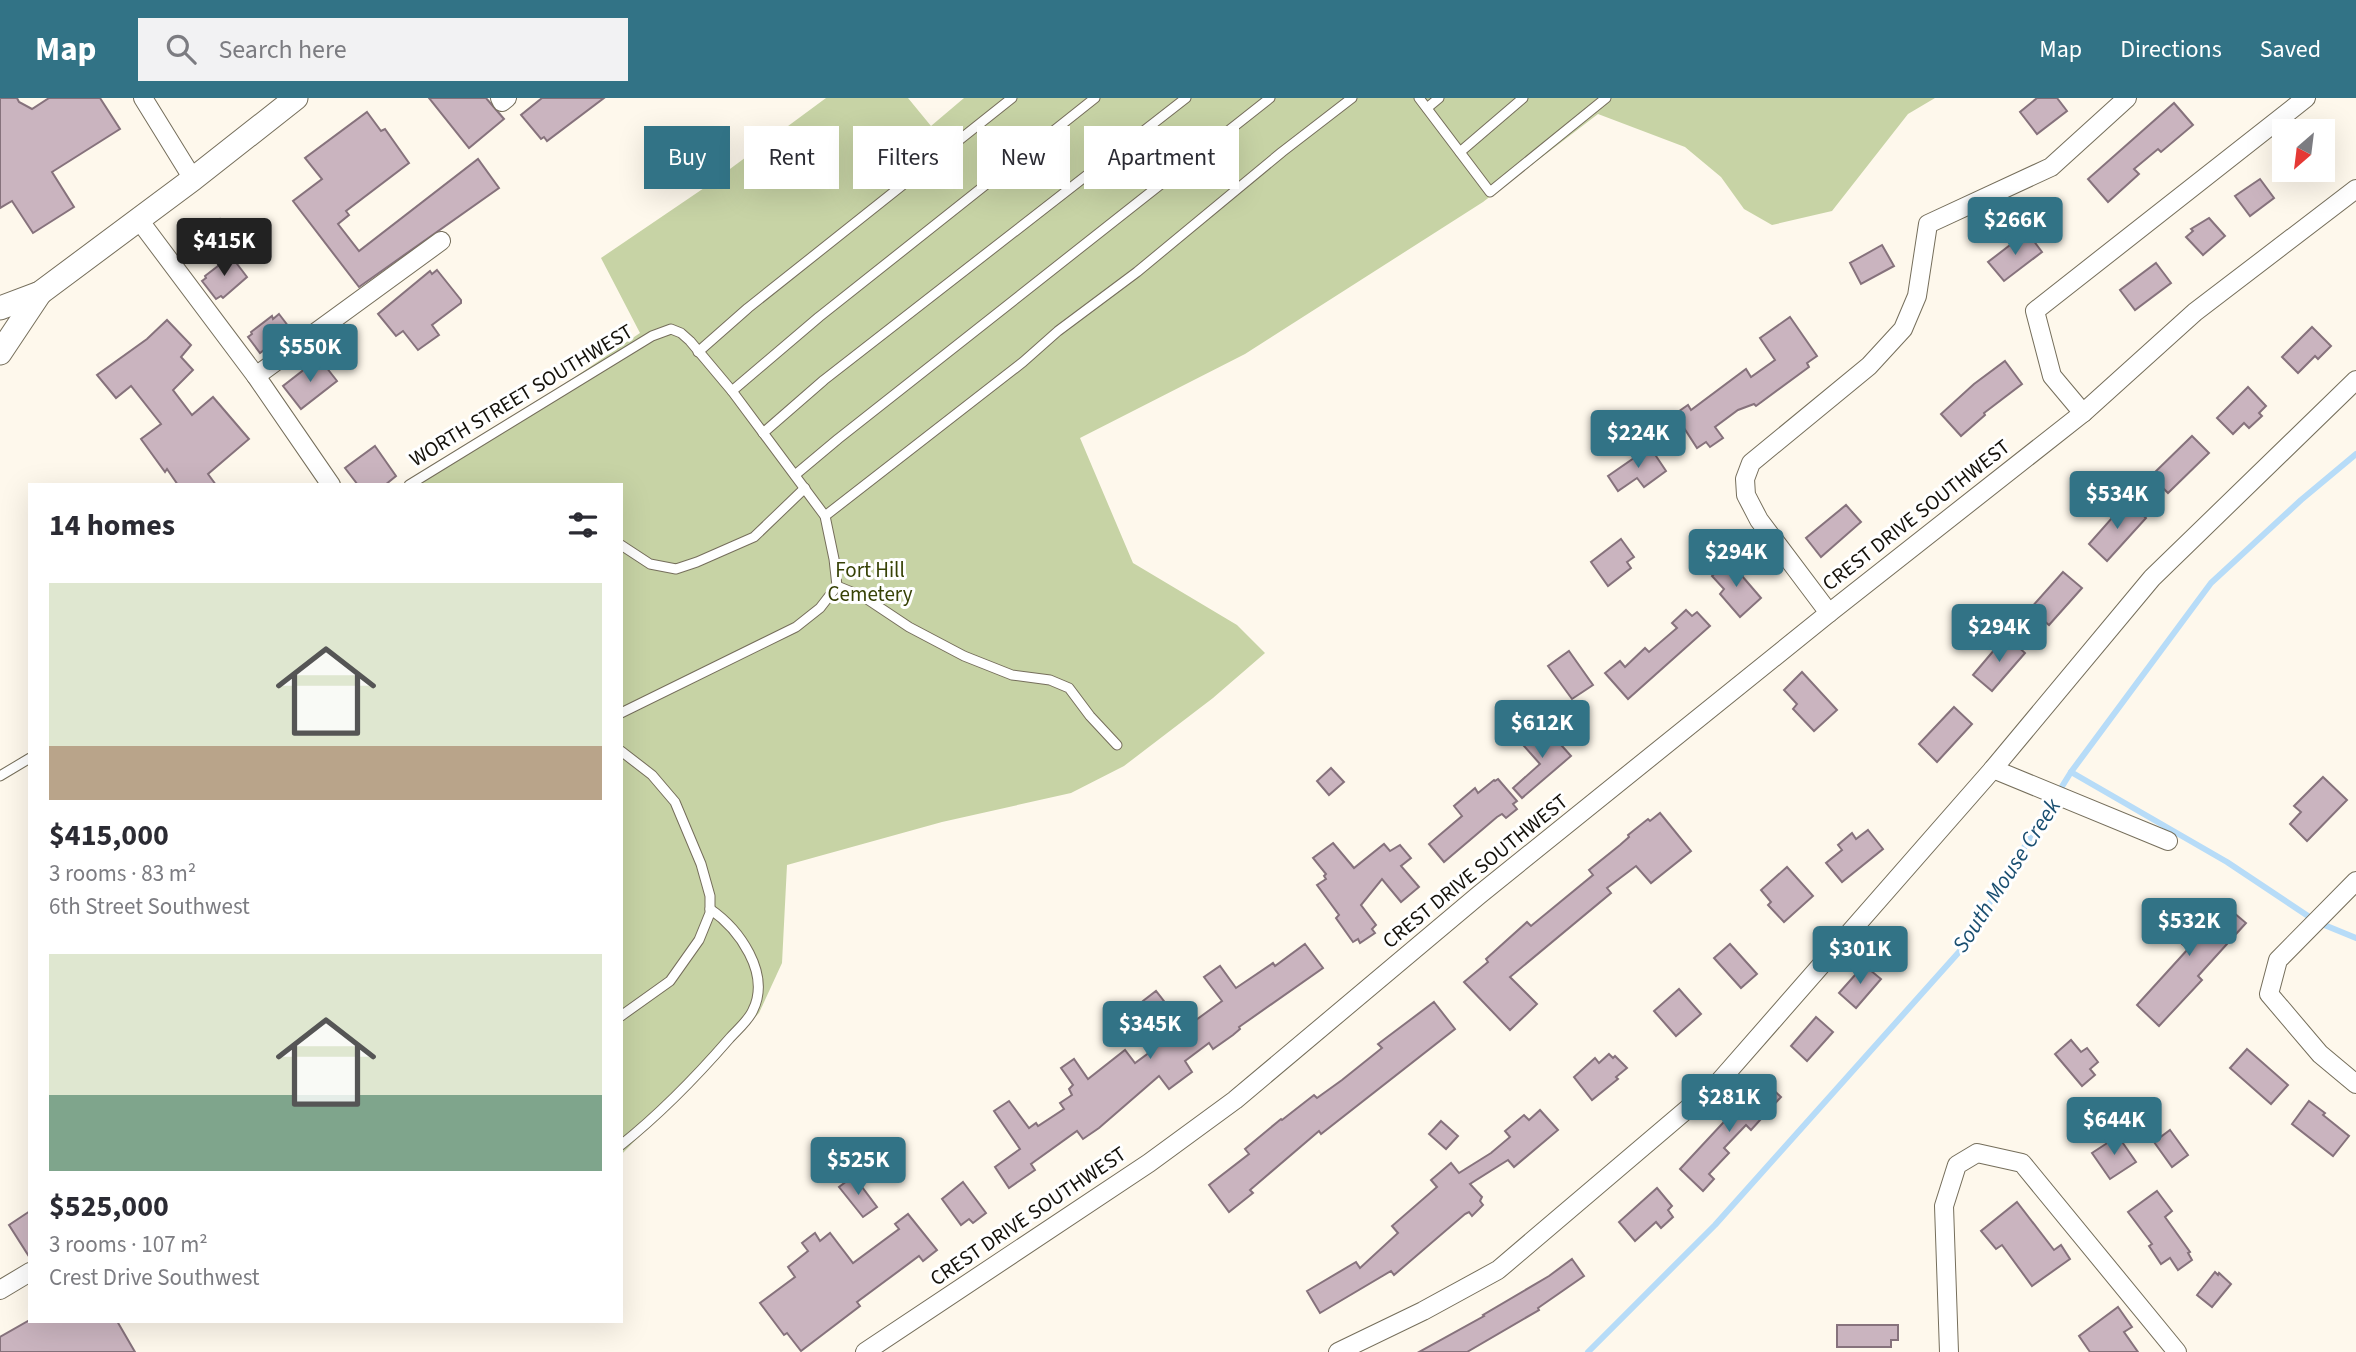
<!DOCTYPE html>
<meta charset="utf-8">
<style>
body{margin:0;font-family:"Source Sans 3",sans-serif;background:#f2f2f3;color:#2b2b33;height:100vh;display:flex;flex-direction:column;font-size:26px;white-space:nowrap}
*{box-sizing:border-box;margin:0}
p{font-size:23px;color:#7c7c81}
.icon{flex:none;width:38px;height:38px;fill:none;stroke:currentColor;stroke-width:2;stroke-linecap:round;stroke-linejoin:round}
.map{position:relative;flex:1;overflow:hidden}
.details{position:absolute;left:28px;top:385px;width:595px;height:840px;display:flex;flex-direction:column;background:#fff;border-radius:0px;box-shadow:0 7px 28px #0002}
.details>*{flex:none}
.top-card{position:absolute;left:644px;top:28px;width:665px;height:63px;display:flex;gap:14px}
.needle{width:46px;rotate:208deg}
.tools{position:absolute;left:2272px;top:21px;display:grid;gap:14px}
.tools a{display:grid;place-items:center;width:63px;height:63px;border-radius:0px;background:#fff;box-shadow:0 7px 28px #0002;font-size:35px}
.price{position:absolute;translate:-50% -60px;padding:0 16px;border-radius:7px;background:#327386;color:#fff;font-size:23px;line-height:46px;filter:drop-shadow(0 2px 4px #0008)}
.price::after{content:'';position:absolute;left:50%;top:42px;width:21px;height:16px;margin-left:-10px;background:inherit;clip-path:polygon(0 0,100% 0,50% 100%)}
.price.current{background:#222;color:#fff}
ul{padding:0;list-style:none}
li{display:grid;align-content:center;gap:14px;height:371px;padding:0 21px}
li span{display:grid;place-items:center;height:217px;border-radius:0px;color:#555}
li>.icon{margin-inline-start:auto}
span .icon{width:126px;height:126px;fill:#fffc;stroke-width:1}
li b{font-size:30px}
h2{display:flex;justify-content:space-between;align-items:center;height:84px;padding:0 21px;font-size:30px}
.tag{padding:0 24px;border-radius:0px;background:#fff;box-shadow:0 7px 28px #0002;font-size:24px;line-height:63px}
.tag.current{background:#327386;color:#fff}
header{display:flex;align-items:center;gap:42px;box-sizing:border-box;height:98px;padding:0 35px;background:#327386;color:#fff}
header strong{font-size:33px}
nav{display:flex;gap:38px;margin-inline-start:auto;font-size:24px}
.search{width:490px;height:63px;background:#f2f2f3;display:flex;align-items:center;gap:18px;box-sizing:border-box;padding:0 24px;border-radius:0px;color:#7c7c81;font-size:26px}
.map>svg:first-child{display:block}
.green{fill:#c7d3a5}
.lines{fill:none;stroke-linecap:round;stroke-linejoin:round}
.stream{stroke:#b7dcf8;stroke-width:6}
.building{fill:#cab4bf;stroke:#86727c;stroke-width:2}
.service-casing{stroke:#756e5b;stroke-width:11}
.minor-casing{stroke:#756e5b;stroke-width:20}
.tertiary-casing{stroke:#756e5b;stroke-width:25}
.service{stroke:#fff;stroke-width:9}
.minor{stroke:#fff;stroke-width:18}
.tertiary{stroke:#fff;stroke-width:23}
.labels{text-anchor:middle;stroke-width:6;stroke-linejoin:round;paint-order:stroke}
.street-label{font-size:21px;fill:#14110a;stroke:#fff}
.park-label{font-size:21px;fill:#374206;stroke:#fff}
.water-label{font-size:23px;font-style:italic;fill:#1a4f71;stroke:#fff}
</style>
<header>
<strong>Map</strong>
<div class="search"><svg class="icon" aria-label="search" viewBox="0 0 24 24"><circle cx="10" cy="10" r="6"/><path d="M15 15l6 6"/></svg>Search here</div>
<nav><a>Map</a><a>Directions</a><a>Saved</a></nav>
</header>
<div class="map">
<svg width="2356" height="1254" viewBox="0 0 2356 1254">
<rect width="100%" height="100%" fill="#fef8ec"/>
<polygon class="green" points="826,0 908,0 931,28 964,0 1935,0 1908,16 1832,113 1772,127 1744,111 1721,79 1685,49 1598,16 1483,104 1245,256 1080,340 1133,465 1237,527 1265,555 1213,600 1124,668 1071,695 942,724 787,767 782,865 759,915 621,1057 621,387 416,387 640,235 601,160 707,88"/>
<g class="lines">
<g class="stream">
<polyline points="2071,674 2227,764 2317,824 2356,840"/>
<polyline points="1588,1254 1715,1127 1959,854 2071,674 2211,485 2301,402 2356,356"/>
</g>
</g>
<g class="building">
<polygon points="0,0 17,0 19,4 32,11 49,0 100,0 120,31 52,74 74,109 33,135 12,103 0,110"/>
<polygon points="429,0 486,0 504,21 469,50"/>
<polygon points="542,0 604,0 547,43 544,39 541,41 521,17"/>
<polygon points="2037,0 2057,0 2067,13 2037,36 2020,14"/>
<polygon points="2174,5 2193,27 2161,54 2158,51 2134,71 2139,76 2108,104 2088,81"/>
<polygon points="367,14 381,33 385,31 409,65 346,113 349,117 338,126 359,153 478,61 499,90 359,189 293,103 322,81 305,60"/>
<polygon points="2260,81 2274,100 2250,118 2235,98"/>
<polygon points="2209,120 2225,138 2203,157 2186,139 2193,133 2191,131"/>
<polygon points="220,121 223,125 226,123 243,146 221,164 201,135"/>
<polygon points="2027,134 2042,154 2004,183 1988,164"/>
<polygon points="1882,147 1894,168 1861,186 1850,165"/>
<polygon points="231,158 247,179 223,200 221,198 216,201 202,183 206,180 205,178"/>
<polygon points="2156,165 2171,185 2135,212 2120,192"/>
<polygon points="437,172 461,202 461,205 432,227 439,237 418,252 403,233 396,238 378,216 430,173 432,176"/>
<polygon points="279,216 292,233 287,237 288,238 266,255 264,252 260,255 248,239 252,236 251,234 272,218 273,221"/>
<polygon points="1790,219 1817,258 1807,265 1809,269 1756,308 1754,306 1738,312 1715,329 1723,340 1710,349 1706,344 1697,350 1675,316 1688,307 1691,312 1746,271 1751,279 1775,262 1760,240"/>
<polygon points="167,222 191,247 181,259 193,272 173,292 192,317 213,299 249,341 208,376 216,387 178,387 167,371 165,374 141,341 161,326 131,288 116,300 97,277 147,241"/>
<polygon points="2312,229 2331,248 2318,261 2315,258 2298,275 2282,259"/>
<polygon points="319,260 337,283 301,311 283,288"/>
<polygon points="2005,263 2022,286 1984,315 1985,317 1961,338 1941,316 1974,286"/>
<polygon points="2248,289 2266,308 2259,315 2262,318 2249,330 2244,325 2233,336 2217,320"/>
<polygon points="2192,338 2209,355 2168,395 2151,378"/>
<polygon points="375,348 396,378 385,387 358,387 345,370"/>
<polygon points="1650,349 1666,373 1644,389 1637,380 1618,393 1608,378"/>
<polygon points="2112,385 2125,396 2114,408 2102,397"/>
<polygon points="2127,403 2146,420 2107,463 2089,446"/>
<polygon points="1846,407 1861,424 1821,459 1806,440"/>
<polygon points="1621,441 1634,459 1627,464 1631,470 1608,488 1591,464"/>
<polygon points="1730,464 1761,500 1740,519 1720,496 1724,491 1712,478 1725,466 1726,467"/>
<polygon points="2063,474 2082,490 2049,527 2030,511"/>
<polygon points="1686,512 1692,518 1697,514 1710,528 1628,601 1605,575 1620,563 1625,569 1645,550 1649,554 1677,530 1672,525"/>
<polygon points="2006,538 2025,555 1992,593 1973,577"/>
<polygon points="1569,553 1593,587 1572,601 1548,568"/>
<polygon points="1802,574 1837,612 1814,633 1793,611 1797,606 1784,592"/>
<polygon points="1954,609 1972,626 1937,664 1919,646"/>
<polygon points="1545,629 1571,658 1522,700 1513,690 1540,666 1524,648"/>
<polygon points="1331,670 1344,684 1329,697 1317,683"/>
<polygon points="2323,679 2347,702 2307,743 2290,726 2301,714 2294,708"/>
<polygon points="1498,681 1517,703 1513,706 1517,711 1506,720 1502,716 1497,719 1444,764 1429,746 1462,718 1454,708 1475,690 1478,695 1494,682 1495,683"/>
<polygon points="1660,715 1691,753 1651,785 1636,768 1607,790 1611,795 1510,879 1537,906 1510,932 1464,884 1488,864 1486,861 1527,824 1531,828 1593,777 1589,772 1620,747 1629,739 1628,737 1648,721 1650,723"/>
<polygon points="1868,732 1883,751 1842,784 1826,765 1842,752 1838,747 1852,735 1856,741"/>
<polygon points="1333,745 1354,770 1384,746 1390,753 1400,747 1411,760 1401,768 1419,789 1401,804 1382,781 1361,807 1376,827 1372,831 1375,835 1360,845 1358,841 1353,844 1336,820 1339,817 1317,787 1326,781 1324,778 1326,776 1313,760"/>
<polygon points="1787,769 1813,798 1784,824 1768,807 1771,804 1761,792"/>
<polygon points="2227,809 2246,825 2198,878 2202,882 2159,928 2137,907 2188,851 2156,824 2167,810 2182,823 2190,814 2200,823 2208,813 2218,821"/>
<polygon points="1305,846 1323,870 1239,929 1240,931 1233,937 1213,951 1209,945 1185,963 1192,974 1169,991 1159,978 1099,1030 1083,1041 1077,1033 1031,1066 1035,1072 1009,1090 995,1069 1020,1051 994,1013 1009,1003 1029,1030 1036,1025 1038,1028 1064,1011 1060,1005 1072,997 1069,991 1073,987 1061,970 1074,961 1088,981 1125,952 1135,965 1169,940 1143,903 1156,893 1185,930 1222,903 1204,879 1220,868 1236,890 1273,865 1275,868"/>
<polygon points="1730,846 1757,876 1741,890 1714,860"/>
<polygon points="1864,867 1881,881 1856,910 1839,895"/>
<polygon points="1679,891 1701,916 1676,938 1654,913"/>
<polygon points="1434,904 1455,931 1321,1036 1319,1033 1250,1092 1253,1095 1229,1114 1209,1087 1249,1056 1245,1051 1281,1021 1282,1022 1314,997 1317,1000 1342,982 1382,950 1378,946"/>
<polygon points="1816,919 1833,934 1807,963 1791,948"/>
<polygon points="2071,942 2081,954 2087,950 2098,964 2090,971 2095,977 2082,988 2055,956"/>
<polygon points="2247,951 2288,987 2271,1006 2230,970"/>
<polygon points="1609,956 1613,960 1615,958 1627,970 1616,979 1618,981 1592,1002 1574,979 1595,960 1599,965"/>
<polygon points="1763,982 1781,999 1751,1032 1746,1027 1724,1050 1729,1055 1709,1076 1714,1081 1703,1093 1680,1071"/>
<polygon points="2309,1003 2325,1015 2323,1017 2349,1038 2333,1058 2292,1026"/>
<polygon points="1540,1012 1558,1032 1514,1069 1508,1062 1470,1086 1482,1099 1480,1103 1483,1107 1472,1118 1469,1114 1465,1116 1394,1177 1391,1173 1320,1215 1307,1193 1356,1164 1360,1170 1398,1135 1392,1128 1437,1089 1431,1082 1451,1065 1459,1075 1491,1055 1510,1039 1505,1033 1524,1017 1529,1022"/>
<polygon points="1441,1023 1458,1038 1446,1051 1429,1036"/>
<polygon points="2170,1032 2188,1057 2172,1069 2154,1044"/>
<polygon points="2118,1038 2136,1064 2110,1081 2092,1055"/>
<polygon points="851,1080 862,1089 877,1109 863,1119 839,1089"/>
<polygon points="963,1084 986,1115 973,1125 969,1121 961,1127 942,1101"/>
<polygon points="1657,1090 1672,1108 1668,1112 1673,1119 1661,1130 1656,1124 1635,1143 1619,1124"/>
<polygon points="2157,1093 2172,1113 2165,1119 2190,1154 2188,1155 2192,1162 2178,1172 2170,1160 2161,1166 2149,1148 2152,1146 2128,1114"/>
<polygon points="2017,1104 2054,1152 2061,1147 2070,1161 2032,1188 2002,1147 1996,1151 1981,1133"/>
<polygon points="30,1113 30,1160 9,1127"/>
<polygon points="908,1116 937,1152 923,1163 919,1158 857,1204 860,1208 801,1253 787,1235 784,1237 760,1205 795,1179 788,1169 808,1153 802,1145 815,1135 820,1143 830,1135 853,1165 899,1131 895,1126"/>
<polygon points="1572,1161 1584,1178 1538,1210 1539,1212 1467,1254 1419,1254 1484,1218 1483,1217 1549,1178"/>
<polygon points="2215,1174 2218,1177 2219,1175 2231,1186 2212,1209 2197,1197"/>
<polygon points="2118,1209 2132,1229 2124,1234 2138,1254 2090,1254 2079,1238"/>
<polygon points="28,1223 117,1223 135,1254 0,1254 0,1239"/>
<polygon points="1837,1227 1898,1227 1898,1242 1891,1242 1891,1249 1837,1249"/>
</g>
<g class="lines">
<defs>
<g id="service">
<polyline points="1419,0 1490,94 1606,0"/>
<polyline points="1427,10 1439,0"/>
<polyline points="1460,54 1523,0"/>
<polyline points="698,254 748,210 1012,0"/>
<polyline points="732,293 819,219 1095,0"/>
<polyline points="763,335 824,282 1186,0"/>
<polyline points="795,377 838,341 1270,0"/>
<polyline points="409,387 652,238 671,231 681,235 690,243 732,293 825,418 834,461 837,488 820,510 796,529 621,615"/>
<polyline points="825,418 1023,264 1058,233 1137,174 1282,54 1352,0"/>
<polyline points="621,447 650,466 676,471 697,464 754,439 805,390"/>
<polyline points="837,488 864,499 909,529 964,558 1012,577 1050,582 1069,590 1090,618 1117,647"/>
<polyline points="621,653 652,677 675,704 701,766 710,798 710,815 699,842 670,883 621,918"/>
<polyline points="0,678 30,660"/>
<path d="M621,1047C661,1015 696,979 729,941C737,932 749,922 753,912C771,875 739,831 710,811"/>
</g>
<g id="minor">
<polyline points="143,0 193,81"/>
<polyline points="500,0 502,4 507,0"/>
<polyline points="139,122 256,278 331,387"/>
<polyline points="256,278 441,143"/>
<polyline points="2083,315 2052,278 2035,213 2306,0"/>
<polyline points="1829,515 1759,422 1746,397 1745,381 1751,365 1869,268 1903,231 1917,198 1928,126 2051,69 2127,0"/>
<polyline points="1993,671 2168,743"/>
<polyline points="2356,783 2278,862 2269,896 2320,956 2356,986"/>
<polyline points="0,1192 30,1174"/>
<polyline points="865,1254 1149,1065 1235,1002 1479,797 1829,515 2083,315 2195,214 2356,91"/>
<polyline points="1338,1254 1423,1213 1498,1172 1718,985 1993,671 2152,480 2356,282"/>
<polyline points="1949,1254 1944,1108 1957,1067 1977,1055 2022,1065 2177,1254"/>
</g>
<g id="tertiary">
<polyline points="0,210 40,195 193,81 296,0"/>
<polyline points="0,255 40,195"/>
</g>
</defs>
<use href="#service" class="service-casing"/>
<use href="#minor" class="minor-casing"/>
<use href="#tertiary" class="tertiary-casing"/>
<use href="#service" class="service"/>
<use href="#minor" class="minor"/>
<use href="#tertiary" class="tertiary"/>
</g>
<g class="labels">
<g class="street-label">
<text transform="translate(521 297) rotate(-31)" y="7">WORTH STREET SOUTHWEST</text>
<text transform="translate(1916 417) rotate(-38)" y="7">CREST DRIVE SOUTHWEST</text>
<text transform="translate(1475 773) rotate(-39)" y="7">CREST DRIVE SOUTHWEST</text>
<text transform="translate(1028 1118) rotate(-34)" y="7">CREST DRIVE SOUTHWEST</text>
</g>
<g class="park-label">
<text x="870" y="479">Fort Hill<tspan x="870" dy="24">Cemetery</tspan></text>
</g>
<g class="water-label">
<text transform="translate(2006 777) rotate(-57)" y="8">South Mouse Creek</text>
</g>
</g>
</svg>
<div class="tools">
<a><svg class="needle" viewBox="-14 -14 28 28"><path d="M0-13l5 13h-10z" fill="#e53935"/><path d="M0 13l5-13h-10z" fill="#7c7c81"/></svg></a>
</div>
<b class="price" style="left:2015px;top:159px">$266K</b>
<b class="price current" style="left:224px;top:180px">$415K</b>
<b class="price" style="left:310px;top:286px">$550K</b>
<b class="price" style="left:1638px;top:372px">$224K</b>
<b class="price" style="left:2117px;top:433px">$534K</b>
<b class="price" style="left:1736px;top:491px">$294K</b>
<b class="price" style="left:1999px;top:566px">$294K</b>
<b class="price" style="left:1542px;top:662px">$612K</b>
<b class="price" style="left:2189px;top:860px">$532K</b>
<b class="price" style="left:1860px;top:888px">$301K</b>
<b class="price" style="left:1150px;top:963px">$345K</b>
<b class="price" style="left:1729px;top:1036px">$281K</b>
<b class="price" style="left:2114px;top:1059px">$644K</b>
<b class="price" style="left:858px;top:1099px">$525K</b>
<div class="top-card">
<a class="tag current">Buy</a>
<a class="tag">Rent</a>
<a class="tag">Filters</a>
<a class="tag">New</a>
<a class="tag">Apartment</a>
</div>
<section class="details">
<h2>14 homes<svg class="icon" aria-label="filters" viewBox="0 0 24 24"><path d="M4 7h16M4 17h16"/><circle cx="9" cy="7" r="2"/><circle cx="15" cy="17" r="2"/></svg></h2>
<ul>
<li><span style="background:linear-gradient(#dfe7d0 75%,#b9a48a 0)"><svg class="icon" aria-label="home" viewBox="0 0 24 24"><path d="M3 11l9-7 9 7M6 9v11h12V9"/></svg></span><div><b>$415,000</b><p>3 rooms · 83 m²</p><p>6th Street Southwest</p></div></li>
<li><span style="background:linear-gradient(#dfe7d0 65%,#7fa58c 0)"><svg class="icon" aria-label="home" viewBox="0 0 24 24"><path d="M3 11l9-7 9 7M6 9v11h12V9"/></svg></span><div><b>$525,000</b><p>3 rooms · 107 m²</p><p>Crest Drive Southwest</p></div></li>
</ul>
</section>
</div>
